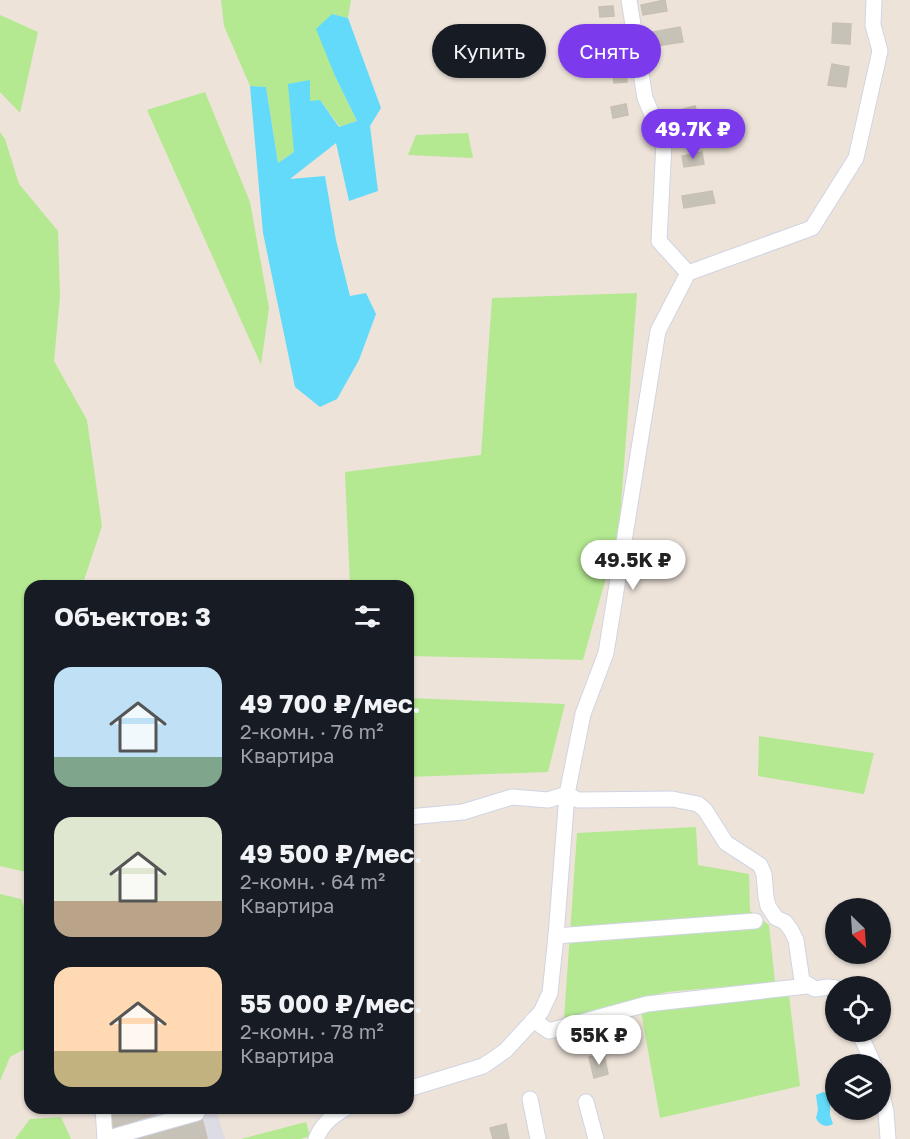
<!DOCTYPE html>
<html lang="ru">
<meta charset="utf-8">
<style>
body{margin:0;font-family:"Golos Text",sans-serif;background:#20242c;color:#f1f3f6;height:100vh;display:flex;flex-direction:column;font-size:22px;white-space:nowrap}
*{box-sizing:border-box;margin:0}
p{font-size:20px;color:#9ea1a6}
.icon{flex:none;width:33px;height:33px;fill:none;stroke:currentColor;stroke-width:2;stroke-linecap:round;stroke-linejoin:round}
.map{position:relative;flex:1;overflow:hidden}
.side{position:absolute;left:24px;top:580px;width:390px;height:534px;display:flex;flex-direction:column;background:#171b24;border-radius:18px;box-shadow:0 2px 4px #0004}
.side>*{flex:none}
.hud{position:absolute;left:432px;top:24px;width:387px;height:54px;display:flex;gap:12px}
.needle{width:39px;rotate:155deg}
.fabs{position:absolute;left:825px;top:898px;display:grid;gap:12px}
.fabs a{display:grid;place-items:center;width:66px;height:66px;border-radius:50%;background:#171b24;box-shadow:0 2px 4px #0004;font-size:30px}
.price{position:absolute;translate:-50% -51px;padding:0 14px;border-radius:21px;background:#fff;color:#222;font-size:20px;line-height:39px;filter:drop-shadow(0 2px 3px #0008)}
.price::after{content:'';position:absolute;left:50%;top:36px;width:18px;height:14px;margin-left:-9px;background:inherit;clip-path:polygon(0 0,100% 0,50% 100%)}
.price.current{background:#7c3aed;color:#fff}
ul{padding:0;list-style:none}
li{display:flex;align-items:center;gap:18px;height:150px;padding:0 30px}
li span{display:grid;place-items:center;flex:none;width:168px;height:120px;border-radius:18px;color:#555}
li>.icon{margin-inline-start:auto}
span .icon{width:72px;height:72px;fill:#fffc;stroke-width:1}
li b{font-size:26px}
h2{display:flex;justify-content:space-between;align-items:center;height:72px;padding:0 30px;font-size:26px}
.chip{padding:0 21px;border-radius:27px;background:#171b24;box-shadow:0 2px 4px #0004;font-size:21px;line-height:54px}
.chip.current{background:#7c3aed;color:#fff}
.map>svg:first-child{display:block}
.industrial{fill:#dddbe4}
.green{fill:#b4e991}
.water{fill:#63daf9}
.building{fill:#c7c2b8;stroke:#c8bfb3;stroke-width:1.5}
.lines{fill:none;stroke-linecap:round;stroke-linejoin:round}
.minor-casing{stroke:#cfd4e4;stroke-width:17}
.minor{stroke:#fff;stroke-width:15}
</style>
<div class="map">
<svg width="910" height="1139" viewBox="0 0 910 1139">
<rect width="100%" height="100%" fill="#ede3d9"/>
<polygon class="industrial" points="92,1109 216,1109 225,1139 101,1139"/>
<g class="green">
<polygon points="221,0 351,0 348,18 332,14 335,76 357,121 340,127 320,100 294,152 278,163 266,87 250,86 224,26"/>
<polygon points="0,15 38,32 20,113 0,92"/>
<polygon points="205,92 250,202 269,308 261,365 147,110"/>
<polygon points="0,132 5,139 19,184 58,231 60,297 54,361 87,420 102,526 82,586 30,586 30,873 0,866"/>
<polygon points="468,133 473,158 408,155 416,135"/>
<polygon points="637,293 619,531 583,660 408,656 408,586 350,586 345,472 481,455 492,298"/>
<polygon points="408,698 565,704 548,772 408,777"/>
<polygon points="759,736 874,753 864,794 758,776"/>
<polygon points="696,827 698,865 749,874 750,911 769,925 775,982 667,992 564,1019 577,833"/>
<polygon points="0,894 21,899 30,922 30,1046 10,1057 0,1081"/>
<polygon points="789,995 800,1086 660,1118 641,1011"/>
<polygon points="61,1117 71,1139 15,1139 30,1119"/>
<polygon points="306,1122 310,1136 301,1139 241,1139"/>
</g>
<g class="water">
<polygon points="332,14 348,18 381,108 370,126 378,191 349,201 336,143 290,179 325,176 336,240 350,296 366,293 376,314 359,360 337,399 320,407 295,387 263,233 250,86 266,87 278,163 294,152 288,84 310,80 310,101 320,100 339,127 357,121 335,76 316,29"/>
<path d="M823,1092L830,1095V1115L833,1124C826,1128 819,1125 816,1118L818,1110L816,1095Z"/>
</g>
<g class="building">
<polygon points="665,0 667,11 643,15 641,5"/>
<polygon points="613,6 614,16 600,17 599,7"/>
<polygon points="833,23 851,24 850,44 832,43"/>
<polygon points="680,27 683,42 650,47 647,33"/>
<polygon points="620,41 620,55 606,55 606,42"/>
<polygon points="832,64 849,67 846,87 828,85"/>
<polygon points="626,71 627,82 614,83 613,72"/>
<polygon points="626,104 628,115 613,118 611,107"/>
<polygon points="695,106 697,114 685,117 683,109"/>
<polygon points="702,152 704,164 684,167 682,156"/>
<polygon points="712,191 715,203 684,208 682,196"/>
<polygon points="604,1054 608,1074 594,1078 589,1057"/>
<polygon points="108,1108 174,1108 113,1128"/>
<polygon points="202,1119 207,1138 203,1139 131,1139"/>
<polygon points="506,1124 509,1139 493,1139 490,1128"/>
</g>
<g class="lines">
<defs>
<g id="minor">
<polyline points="688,273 812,228 856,158 880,51 873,25 874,0"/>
<polyline points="408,817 463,812 512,797 548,800 567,794 578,800 672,799 698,804 705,810 726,843 760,865 764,874 766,897 768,906 776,918 785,922 791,930 796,940 802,981 815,989 828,987 836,988"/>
<polyline points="556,936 755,921"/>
<polyline points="533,1020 549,1031 647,1004 807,986"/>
<polyline points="859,1032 874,1065"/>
<polyline points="880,1086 886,1112 888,1139"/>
<polyline points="408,1089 483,1066 495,1058 506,1050 541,1012 550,993 556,936 567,794 583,714 606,653 658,331 688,273 659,241 664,143 645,98 629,0"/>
<polyline points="530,1099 538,1139"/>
<polyline points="586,1102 596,1139"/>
<polyline points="103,1108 105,1139"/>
<polyline points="105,1139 197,1113"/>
<path d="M316,1139C322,1124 332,1116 346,1108"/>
</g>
</defs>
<use href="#minor" class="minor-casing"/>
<use href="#minor" class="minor"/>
</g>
</svg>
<div class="fabs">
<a><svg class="needle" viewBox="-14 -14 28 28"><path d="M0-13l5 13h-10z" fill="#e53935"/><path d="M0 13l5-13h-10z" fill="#9ea1a6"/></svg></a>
<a><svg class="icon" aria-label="locate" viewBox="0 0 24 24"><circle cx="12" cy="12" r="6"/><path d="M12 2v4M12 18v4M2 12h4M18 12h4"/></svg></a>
<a><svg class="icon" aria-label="layers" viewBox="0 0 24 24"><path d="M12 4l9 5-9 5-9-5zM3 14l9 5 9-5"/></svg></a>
</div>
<b class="price current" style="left:693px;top:160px">49.7K ₽</b>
<b class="price" style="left:633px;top:591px">49.5K ₽</b>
<b class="price" style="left:599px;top:1066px">55K ₽</b>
<div class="hud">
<a class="chip">Купить</a>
<a class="chip current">Снять</a>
</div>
<section class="side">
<h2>Объектов: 3<svg class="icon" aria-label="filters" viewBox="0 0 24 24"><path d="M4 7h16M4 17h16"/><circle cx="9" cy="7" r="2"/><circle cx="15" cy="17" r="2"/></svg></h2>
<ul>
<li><span style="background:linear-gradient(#bfe0f5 75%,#7fa58c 0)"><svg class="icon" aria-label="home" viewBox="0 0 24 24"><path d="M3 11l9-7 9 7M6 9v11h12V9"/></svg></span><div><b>49 700 ₽/мес.</b><p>2-комн. · 76 m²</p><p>Квартира</p></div></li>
<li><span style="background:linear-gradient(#dfe7d0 70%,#b9a48a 0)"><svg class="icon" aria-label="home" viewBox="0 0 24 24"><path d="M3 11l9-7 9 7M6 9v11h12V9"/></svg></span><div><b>49 500 ₽/мес.</b><p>2-комн. · 64 m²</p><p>Квартира</p></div></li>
<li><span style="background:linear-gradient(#ffd9b3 70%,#c2b280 0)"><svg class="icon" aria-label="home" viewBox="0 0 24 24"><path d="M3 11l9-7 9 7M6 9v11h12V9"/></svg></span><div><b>55 000 ₽/мес.</b><p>2-комн. · 78 m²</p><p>Квартира</p></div></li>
</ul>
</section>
</div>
